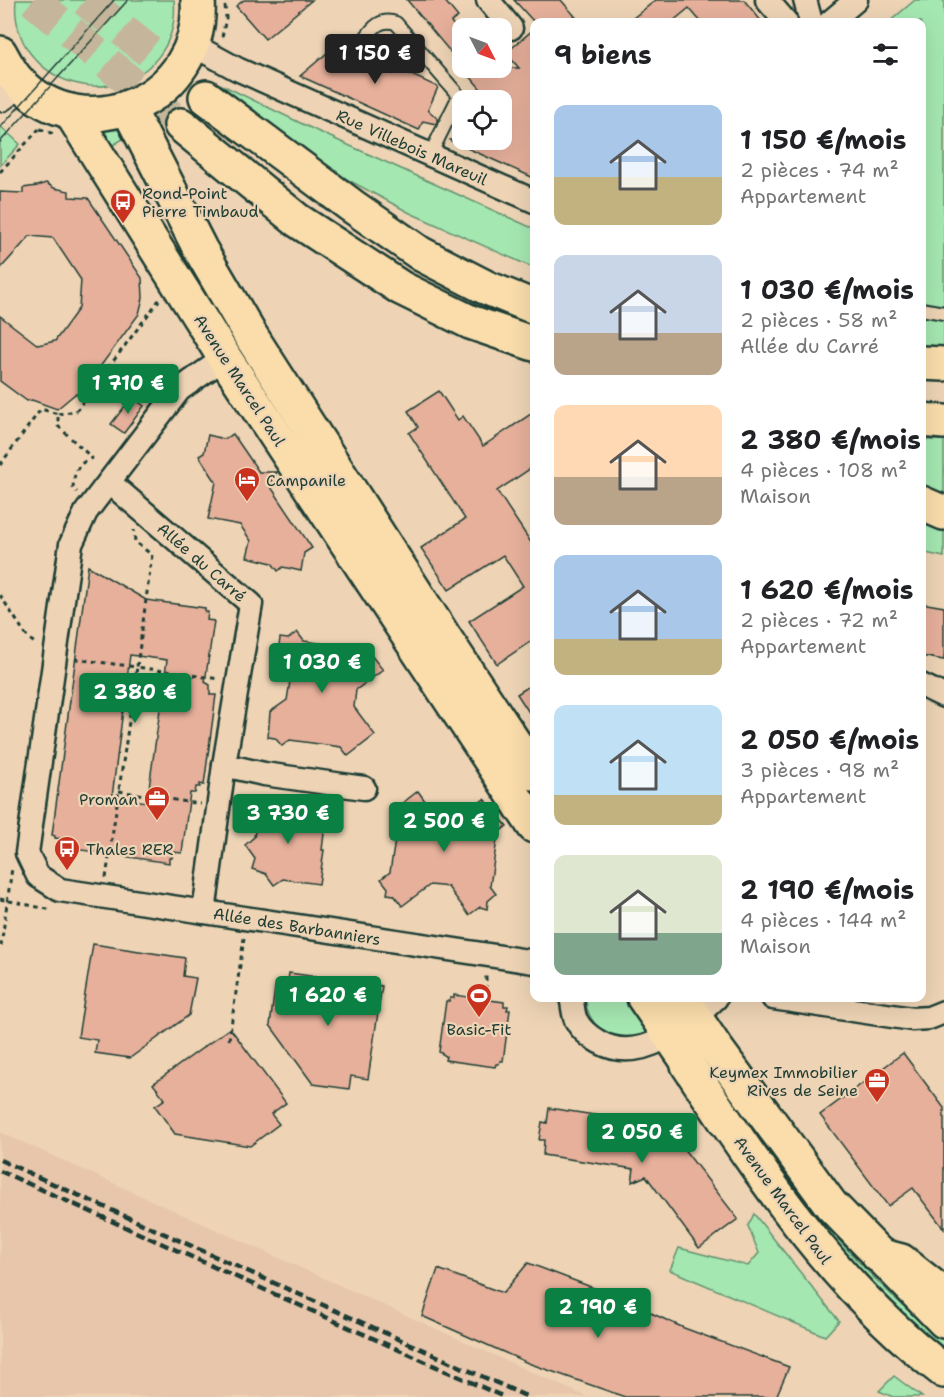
<!DOCTYPE html>
<html lang="fr">
<meta charset="utf-8">
<style>
body{margin:0;font-family:"Shantell Sans",sans-serif;background:#f6f6f6;color:#202124;height:100vh;display:flex;flex-direction:column;font-size:22px;white-space:nowrap}
*{box-sizing:border-box;margin:0}
p{font-size:20px;color:#757577}
.icon{flex:none;width:33px;height:33px;fill:none;stroke:currentColor;stroke-width:2;stroke-linecap:round;stroke-linejoin:round}
.map{position:relative;flex:1;overflow:hidden}
.drawer{position:absolute;left:530px;top:18px;width:396px;height:984px;display:flex;flex-direction:column;background:#fff;border-radius:12px;box-shadow:0 6px 24px #0002}
.drawer>*{flex:none}
.needle{width:39px;rotate:132deg}
.buttons{position:absolute;left:452px;top:18px;display:grid;gap:12px}
.buttons a{display:grid;place-items:center;width:60px;height:60px;border-radius:12px;background:#fff;box-shadow:0 6px 24px #0002;font-size:30px}
.price{position:absolute;translate:-50% -51px;padding:0 14px;border-radius:6px;background:#0b8043;color:#fff;font-size:20px;line-height:39px;filter:drop-shadow(0 2px 3px #0008)}
.price::after{content:'';position:absolute;left:50%;top:36px;width:18px;height:14px;margin-left:-9px;background:inherit;clip-path:polygon(0 0,100% 0,50% 100%)}
.price.current{background:#222;color:#fff}
ul{padding:0;list-style:none}
li{display:flex;align-items:center;gap:18px;height:150px;padding:0 24px}
li span{display:grid;place-items:center;flex:none;width:168px;height:120px;border-radius:12px;color:#555}
li>.icon{margin-inline-start:auto}
span .icon{width:72px;height:72px;fill:#fffc;stroke-width:1}
li b{font-size:26px}
h2{display:flex;justify-content:space-between;align-items:center;height:72px;padding:0 24px;font-size:26px}
.map>svg:first-child{display:block}
.built{fill:#e8c6ab}
.green{fill:#a5e7b1;stroke:#629272;stroke-width:1.5}
.building{fill:#e6b09b;stroke:#1f3d34;stroke-width:1.5;fill-rule:evenodd}
.lines{fill:none;stroke-linecap:round;stroke-linejoin:round}
.highway-tunnel{stroke:#c5b69b;stroke-width:33;stroke-dasharray:33 16;stroke-linecap:butt}
.lane-casing{stroke:#1f3d34;stroke-width:16}
.street-casing{stroke:#1f3d34;stroke-width:27}
.secondary-casing{stroke:#1f3d34;stroke-width:36}
.primary-casing{stroke:#1f3d34;stroke-width:38}
.highway-casing{stroke:#1f3d34;stroke-width:38}
.path{stroke:#1f3d34;stroke-width:3;stroke-dasharray:4.5 4.5;stroke-linecap:butt}
.lane{stroke:#eed4b5;stroke-width:12}
.street{stroke:#eed4b5;stroke-width:22}
.secondary{stroke:#eed4b5;stroke-width:32}
.primary{stroke:#faddab;stroke-width:33}
.highway{stroke:#faddab;stroke-width:33}
.tram{stroke:#1f3d34;stroke-width:1.5}
.rail{stroke:#1f3d34;stroke-width:4.5;stroke-dasharray:9 4.5;stroke-linecap:butt}
.labels{text-anchor:middle;stroke-width:4.5;stroke-linejoin:round;paint-order:stroke}
.street-label{font-size:16px;fill:#1f3d34;stroke:#eed4b5}
.poi-label{font-size:16px;fill:#1f3d34;stroke:#eed4b5;text-anchor:start}
</style>
<div class="map">
<svg width="944" height="1397" viewBox="0 0 944 1397">
<rect width="100%" height="100%" fill="#eed4b5"/>
<filter id="ink" filterUnits="userSpaceOnUse"><feTurbulence type="fractalNoise" baseFrequency=".0167" numOctaves="2"/><feDisplacementMap in="SourceGraphic" scale="12" xChannelSelector="R" yChannelSelector="G"/><feConvolveMatrix kernelMatrix="1 2 1 2 8 2 1 2 1" color-interpolation-filters="sRGB"/></filter>
<g filter="url(#ink)">
<polygon class="built" points="0,1132 587,1397 0,1397"/>
<g class="green">
<path d="M16,0H174C182,82 80,117 30,53C19,38 14,18 16,0Z"/>
<polygon points="915,0 944,0 944,348 921,347 921,22 889,22"/>
<polygon points="220,84 317,131 530,227 534,226 534,268 410,213 300,154"/>
<polygon points="0,126 20,144 0,166"/>
<polygon points="117,128 123,139 105,150 92,129"/>
<polygon points="921,440 944,440 944,500 921,492"/>
<polygon points="921,515 944,522 944,557 921,552"/>
<path d="M586,998H628L649,1032C645,1034 640,1037 636,1038C612,1045 584,1022 586,998Z"/>
<path d="M709,1057C737,1100 764,1145 795,1187C838,1243 888,1296 944,1341V1352L925,1337L817,1230L701,1060Z"/>
<polygon points="754,1214 839,1321 825,1336 670,1270 679,1248 748,1266 759,1253 748,1226"/>
<polygon points="894,1376 922,1397 893,1397 879,1391"/>
</g>
<g class="building">
<polygon points="244,0 312,0 265,39 236,6"/>
<polygon points="407,0 444,0 458,17 451,22 462,35 462,66"/>
<polygon points="514,0 561,0 580,22 534,22"/>
<polygon points="656,0 744,0 762,22 701,22 689,8 672,22 628,22"/>
<polygon points="534,29 534,178 449,140 501,140 501,100 490,100 463,68 519,68 506,53"/>
<polygon points="340,42 438,87 428,110 438,119 436,124 423,121 419,130 300,76"/>
<polygon points="46,183 54,188 69,191 69,197 88,198 142,278 143,298 139,314 80,394 75,394 57,409 32,400 27,401 0,381 0,316 38,345 55,341 79,308 81,280 53,238 30,236 0,269 0,192 23,193 23,188 37,186"/>
<polygon points="439,391 458,420 463,416 483,446 534,412 534,466 497,491 534,547 534,639 497,664 469,621 523,586 503,555 449,590 421,548 465,519 409,433 418,427 408,411"/>
<polygon points="132,397 144,406 124,433 111,424"/>
<polygon points="233,434 259,472 277,472 269,484 312,548 304,553 301,571 283,567 278,571 272,563 247,557 251,541 240,525 208,519 216,482 199,456 204,453 208,435 224,439"/>
<path d="M88,566L146,600L205,608V612H208L207,620L214,621L205,682L210,685V695H216L204,785L200,784V787H196L195,793H190L182,853L173,852L172,858H169V863L61,847L63,839L55,838V836L52,835ZM130,655L167,660L147,802L112,797Z"/>
<polygon points="921,603 944,607 944,660 921,656"/>
<polygon points="297,632 304,641 355,648 362,644 383,670 356,690 354,707 375,735 348,756 341,747 290,740 282,746 275,738 268,737 270,712 287,700 290,681 277,663 280,638 288,639"/>
<polygon points="534,683 534,720 517,694"/>
<polygon points="418,791 437,818 456,821 484,799 507,826 498,833 490,886 496,894 488,901 487,909 480,907 469,915 448,887 440,886 430,885 402,906 394,895 387,894 388,888 381,879 390,872 398,821 391,812"/>
<polygon points="260,805 296,809 296,812 326,817 322,850 324,850 319,884 283,879 274,885 266,874 252,869 255,859 245,845 254,837"/>
<polygon points="93,944 185,958 183,976 196,978 189,1015 130,1058 95,1053 97,1040 78,1037"/>
<polygon points="289,973 382,986 368,1079 351,1076 349,1089 313,1084 270,1025 275,988 287,989"/>
<polygon points="454,995 504,1002 504,1006 508,1006 507,1010 510,1010 503,1061 500,1061 499,1064 496,1064 495,1067 445,1060 446,1056 439,1052 446,1001 450,1001 450,998 454,998"/>
<polygon points="230,1028 286,1103 271,1114 279,1124 250,1146 175,1134 155,1106 165,1099 153,1084"/>
<polygon points="903,1053 944,1108 944,1229 913,1188 888,1206 820,1115"/>
<polygon points="549,1108 666,1126 738,1219 699,1248 646,1176 632,1182 634,1169 543,1155 544,1140 539,1140 542,1122 547,1123"/>
<polygon points="528,1263 607,1293 684,1328 789,1367 776,1397 625,1397 528,1363 422,1316 438,1269 503,1293"/>
</g>
<g class="lines">
<g class="highway-tunnel">
<polyline points="33,0 181,125"/>
<polyline points="85,0 206,97"/>
</g>
<defs>
<g id="lane">
<path d="M365,39C373,27 381,18 396,23L459,96L430,155"/>
<polyline points="921,309 944,313"/>
</g>
<g id="street">
<polyline points="488,0 511,28"/>
<polyline points="767,0 786,22"/>
<polyline points="805,0 811,22"/>
<polyline points="830,22 856,0"/>
<polyline points="193,45 237,69 534,201"/>
<polyline points="226,360 213,366 179,390 86,512 71,544 27,853 38,876 60,890 534,962"/>
<polyline points="109,482 251,604 224,765 204,912"/>
<polyline points="921,685 944,696"/>
<polyline points="224,765 264,774 364,788"/>
<path d="M571,998C573,1004 573,1014 576,1020C581,1030 590,1037 599,1042C641,1066 688,1025 716,998"/>
<polyline points="773,998 912,1019 929,1018 944,1012"/>
</g>
<polyline id="secondary" points="0,95 18,81"/>
<g id="primary">
<path d="M0,53C5,62 10,72 17,80C85,153 205,98 198,0"/>
<polyline points="128,108 200,249 249,333 444,637 534,773"/>
<polyline points="70,111 226,360 534,826"/>
<path d="M644,998L686,1059L688,1065C763,1177 835,1288 944,1371"/>
<polyline points="682,998 715,1047 831,1205 944,1321"/>
</g>
<g id="highway">
<polyline points="206,97 352,206 421,254 485,287 534,307"/>
<polyline points="181,125 297,220 401,288 470,322 534,344"/>
<polyline points="921,363 944,364"/>
<polyline points="921,420 944,422"/>
<polyline points="921,503 944,513"/>
<polyline points="878,1255 901,1261 944,1295"/>
</g>
</defs>
<use href="#lane" class="lane-casing"/>
<use href="#street" class="street-casing"/>
<use href="#secondary" class="secondary-casing"/>
<use href="#primary" class="primary-casing"/>
<use href="#highway" class="highway-casing"/>
<g class="path">
<polyline points="222,37 226,18 225,5"/>
<polyline points="40,129 54,134"/>
<polyline points="0,172 39,129"/>
<polyline points="58,414 76,411 159,300"/>
<path d="M0,465L41,409L58,414V426L92,458C77,463 74,473 73,488L77,492"/>
<polyline points="0,595 28,638 36,644"/>
<polyline points="75,659 137,667 152,555 135,542 134,530"/>
<polyline points="119,791 200,804"/>
<polyline points="106,878 137,667 219,679"/>
<polyline points="0,899 52,910"/>
<polyline points="1,946 12,868"/>
<polyline points="486,999 486,974"/>
<polyline points="229,1040 244,938"/>
</g>
<use href="#lane" class="lane"/>
<use href="#street" class="street"/>
<use href="#secondary" class="secondary"/>
<use href="#primary" class="primary"/>
<use href="#highway" class="highway"/>
<g class="tram">
<polyline points="0,128 114,0"/>
<polyline points="0,142 128,0"/>
</g>
<g class="rail">
<polyline points="0,1160 528,1397"/>
<polyline points="0,1171 504,1397"/>
</g>
</g>
</g>
<defs>
<symbol id="bus-pin" viewBox="-11 -11 22 30"><path d="M0 17L-7.5 6A9.5 9.5 0 1 1 7.5 6Z" fill="#c8321e" stroke="#eed4b5"/><path d="M-5-6H5V4H4V6H2V4H-2V6H-4V4H-5ZM-3.5-4V0h7V-4ZM-3.5 1.2v1.5H-2V1.2ZM2 1.2v1.5H3.5V1.2Z" fill="#fff"/></symbol>
<symbol id="hotel-pin" viewBox="-11 -11 22 30"><path d="M0 17L-7.5 6A9.5 9.5 0 1 1 7.5 6Z" fill="#c8321e" stroke="#eed4b5"/><path d="M-6-4.5h1.5V1H6V5H4.5V3h-9V5H-6ZM-4 0a1.8 1.8 0 1 1 3.6 0ZM.5 0V-2.5h3Q6-2.5 6 0Z" fill="#fff"/></symbol>
<symbol id="office-pin" viewBox="-11 -11 22 30"><path d="M0 17L-7.5 6A9.5 9.5 0 1 1 7.5 6Z" fill="#c8321e" stroke="#eed4b5"/><path d="M-6-3h4V-5.5h4V-3h4V5H-6ZM-1-4.5V-3h2v-1.5ZM-6 0V1H6V0Z" fill="#fff"/></symbol>
<symbol id="stadium-pin" viewBox="-11 -11 22 30"><path d="M0 17L-7.5 6A9.5 9.5 0 1 1 7.5 6Z" fill="#c8321e" stroke="#eed4b5"/><path d="M0-5a6.5 5 0 1 0 0 10a6.5 5 0 1 0 0-10ZM-3.5-1.8h7v3.6h-7Z" fill="#fff"/></symbol>
</defs>
<g fill-rule="evenodd">
<use href="#bus-pin" x="108" y="187" width="30" height="40"/>
<use href="#hotel-pin" x="232" y="465" width="30" height="40"/>
<use href="#office-pin" x="142" y="784" width="30" height="40"/>
<use href="#bus-pin" x="52" y="834" width="30" height="40"/>
<use href="#stadium-pin" x="464" y="981" width="30" height="40"/>
<use href="#office-pin" x="862" y="1066" width="30" height="40"/>
</g>
<g class="labels">
<g class="street-label">
<text transform="translate(412 147) rotate(24)" y="6">Rue Villebois Mareuil</text>
<text transform="translate(240 380) rotate(57)" y="6">Avenue Marcel Paul</text>
<text transform="translate(202 562) rotate(41)" y="6">Allée du Carré</text>
<text transform="translate(297 926) rotate(9)" y="6">Allée des Barbanniers</text>
<text transform="translate(783 1200) rotate(54)" y="6">Avenue Marcel Paul</text>
</g>
<g class="poi-label">
<text x="142" y="199">Rond-Point<tspan x="142" dy="18">Pierre Timbaud</tspan></text>
<text x="266" y="486">Campanile</text>
<text x="138" y="805" text-anchor="end">Proman</text>
<text x="86" y="855">Thales RER</text>
<text x="479" y="1035" text-anchor="middle">Basic-Fit</text>
<text x="858" y="1078" text-anchor="end">Keymex Immobilier<tspan x="858" dy="18">Rives de Seine</tspan></text>
</g>
</g>
</svg>
<div class="buttons">
<a><svg class="needle" viewBox="-14 -14 28 28"><path d="M0-13l5 13h-10z" fill="#e53935"/><path d="M0 13l5-13h-10z" fill="#757577"/></svg></a>
<a><svg class="icon" aria-label="locate" viewBox="0 0 24 24"><circle cx="12" cy="12" r="6"/><path d="M12 2v4M12 18v4M2 12h4M18 12h4"/></svg></a>
</div>
<b class="price current" style="left:375px;top:85px">1 150 €</b>
<b class="price" style="left:128px;top:415px">1 710 €</b>
<b class="price" style="left:322px;top:694px">1 030 €</b>
<b class="price" style="left:135px;top:724px">2 380 €</b>
<b class="price" style="left:288px;top:845px">3 730 €</b>
<b class="price" style="left:444px;top:853px">2 500 €</b>
<b class="price" style="left:328px;top:1027px">1 620 €</b>
<b class="price" style="left:642px;top:1164px">2 050 €</b>
<b class="price" style="left:598px;top:1339px">2 190 €</b>
<section class="drawer">
<h2>9 biens<svg class="icon" aria-label="filters" viewBox="0 0 24 24"><path d="M4 7h16M4 17h16"/><circle cx="9" cy="7" r="2"/><circle cx="15" cy="17" r="2"/></svg></h2>
<ul>
<li><span style="background:linear-gradient(#a9c7e8 60%,#c2b280 0)"><svg class="icon" aria-label="home" viewBox="0 0 24 24"><path d="M3 11l9-7 9 7M6 9v11h12V9"/></svg></span><div><b>1 150 €/mois</b><p>2 pièces · 74 m²</p><p>Appartement</p></div></li>
<li><span style="background:linear-gradient(#c9d6e8 65%,#b9a48a 0)"><svg class="icon" aria-label="home" viewBox="0 0 24 24"><path d="M3 11l9-7 9 7M6 9v11h12V9"/></svg></span><div><b>1 030 €/mois</b><p>2 pièces · 58 m²</p><p>Allée du Carré</p></div></li>
<li><span style="background:linear-gradient(#ffd9b3 60%,#b9a48a 0)"><svg class="icon" aria-label="home" viewBox="0 0 24 24"><path d="M3 11l9-7 9 7M6 9v11h12V9"/></svg></span><div><b>2 380 €/mois</b><p>4 pièces · 108 m²</p><p>Maison</p></div></li>
<li><span style="background:linear-gradient(#a9c7e8 70%,#c2b280 0)"><svg class="icon" aria-label="home" viewBox="0 0 24 24"><path d="M3 11l9-7 9 7M6 9v11h12V9"/></svg></span><div><b>1 620 €/mois</b><p>2 pièces · 72 m²</p><p>Appartement</p></div></li>
<li><span style="background:linear-gradient(#bfe0f5 75%,#c2b280 0)"><svg class="icon" aria-label="home" viewBox="0 0 24 24"><path d="M3 11l9-7 9 7M6 9v11h12V9"/></svg></span><div><b>2 050 €/mois</b><p>3 pièces · 98 m²</p><p>Appartement</p></div></li>
<li><span style="background:linear-gradient(#dfe7d0 65%,#7fa58c 0)"><svg class="icon" aria-label="home" viewBox="0 0 24 24"><path d="M3 11l9-7 9 7M6 9v11h12V9"/></svg></span><div><b>2 190 €/mois</b><p>4 pièces · 144 m²</p><p>Maison</p></div></li>
</ul>
</section>
</div>
